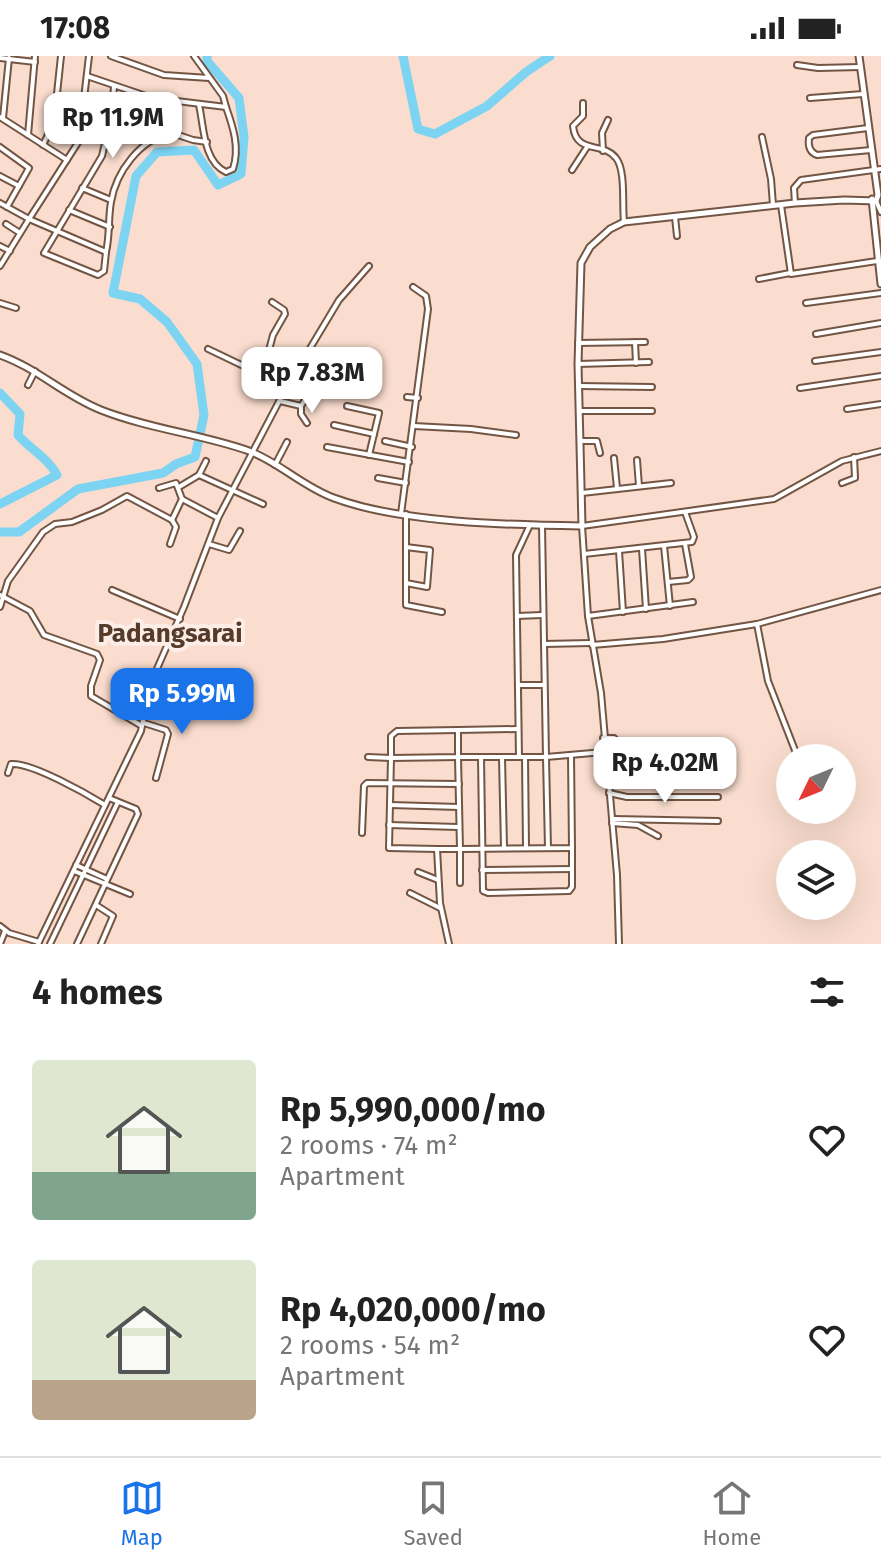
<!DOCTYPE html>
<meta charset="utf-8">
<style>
body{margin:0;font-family:"Fira Sans",sans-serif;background:#f6f6f6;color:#222;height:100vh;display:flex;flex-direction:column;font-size:30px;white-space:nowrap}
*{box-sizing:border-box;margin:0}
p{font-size:26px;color:#767676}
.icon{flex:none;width:44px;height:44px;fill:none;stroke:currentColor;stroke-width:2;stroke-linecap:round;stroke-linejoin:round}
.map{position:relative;height:888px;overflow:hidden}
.sheet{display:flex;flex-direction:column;background:#fff;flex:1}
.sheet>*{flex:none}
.needle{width:52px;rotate:227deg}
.tools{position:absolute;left:776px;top:688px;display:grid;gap:16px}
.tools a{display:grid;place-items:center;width:80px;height:80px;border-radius:50%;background:#fff;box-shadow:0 8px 32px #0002;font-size:40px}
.price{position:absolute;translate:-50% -68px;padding:0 18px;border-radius:16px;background:#fff;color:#222;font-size:26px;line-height:52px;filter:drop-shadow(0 2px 4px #0008)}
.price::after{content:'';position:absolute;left:50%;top:48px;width:24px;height:18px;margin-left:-12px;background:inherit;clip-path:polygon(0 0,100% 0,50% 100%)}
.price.current{background:#1a73e8;color:#fff}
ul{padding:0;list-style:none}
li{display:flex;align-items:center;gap:24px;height:200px;padding:0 32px}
li span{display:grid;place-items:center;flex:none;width:224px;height:160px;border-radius:8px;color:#555}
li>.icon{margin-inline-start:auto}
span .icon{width:96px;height:96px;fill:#fffc;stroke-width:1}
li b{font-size:34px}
h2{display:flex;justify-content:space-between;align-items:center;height:96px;padding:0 32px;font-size:34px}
.status{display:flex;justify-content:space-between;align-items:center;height:56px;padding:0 40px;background:#fff;direction:ltr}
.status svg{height:22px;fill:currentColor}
.menu{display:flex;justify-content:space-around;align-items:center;height:112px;border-top:2px solid #e0e0e0;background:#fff;font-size:22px;color:#767676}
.menu a{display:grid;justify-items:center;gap:4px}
.menu .current{color:#1a73e8}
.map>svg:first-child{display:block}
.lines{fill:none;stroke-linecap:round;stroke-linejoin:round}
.river{stroke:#7dd4f2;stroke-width:9}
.minor-casing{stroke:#735544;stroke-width:8}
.tertiary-casing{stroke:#735544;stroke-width:9}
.minor{stroke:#fff;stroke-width:4}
.tertiary{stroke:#fff;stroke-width:5}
.labels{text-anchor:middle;stroke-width:8;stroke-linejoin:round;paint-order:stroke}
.quarter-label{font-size:26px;font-weight:bold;fill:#563a2a;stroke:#fceee6}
</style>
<div class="status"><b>17:08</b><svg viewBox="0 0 49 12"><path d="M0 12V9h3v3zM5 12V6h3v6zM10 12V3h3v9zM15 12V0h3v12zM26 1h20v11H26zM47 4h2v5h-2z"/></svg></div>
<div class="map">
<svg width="881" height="888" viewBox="0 0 881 888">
<rect width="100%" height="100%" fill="#faddce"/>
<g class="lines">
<g class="river">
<polyline points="403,0 418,73 435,78 487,50 526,16 550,0"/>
<path d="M0,337L20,358L18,379C31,394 48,402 57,419L0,448"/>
<polyline points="0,476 19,476 78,433 163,417 176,408 195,401 204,359 197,308 167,266 140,243 113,237 136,120 157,96 194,94 218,129 241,118 244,81 239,42 207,5 207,0"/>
</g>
<defs>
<g id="minor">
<path d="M89,0L79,85L29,163L106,196C110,179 108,163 111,146C116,116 140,83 171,77"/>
<polyline points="111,0 164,19 209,22"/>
<polyline points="0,2 35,6"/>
<polyline points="797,9 818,12 860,11"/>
<polyline points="87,20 152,42 226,51 223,40 194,0"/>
<polyline points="810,42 863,38"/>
<path d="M583,47V60L573,70C576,99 603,85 616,102C626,114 622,149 624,166"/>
<path d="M199,49C204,70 203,106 226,116L233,113C240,91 233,71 226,51"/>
<polyline points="112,57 114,30"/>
<polyline points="0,61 67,104"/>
<polyline points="3,62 9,2"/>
<path d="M868,72L813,79L809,82C808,89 809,96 817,99L871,94"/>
<polyline points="28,79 35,0"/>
<polyline points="762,81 771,123 773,149"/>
<polyline points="43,89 54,66 61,0"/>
<polyline points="0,91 29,112 7,151"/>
<polyline points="603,95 602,77 608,64"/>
<polyline points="572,114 587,91"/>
<polyline points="0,120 19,130"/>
<polyline points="82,132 111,144"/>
<polyline points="876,145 881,156"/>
<polyline points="0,147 29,163 0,210"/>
<polyline points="795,147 794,132 801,124 881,113"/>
<polyline points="781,149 791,218 877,205"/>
<polyline points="69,154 110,171"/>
<polyline points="675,161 677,180"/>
<polyline points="6,168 20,177"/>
<polyline points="0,190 10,195"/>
<polyline points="106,196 104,215 98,219 44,197 102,100 112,57 193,84 207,86"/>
<polyline points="759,223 790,217"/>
<polyline points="0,247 16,252"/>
<polyline points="806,247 881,237"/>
<polyline points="816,278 881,267"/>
<polyline points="635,286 636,307"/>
<polyline points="578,287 645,286"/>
<polyline points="208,293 258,317 285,334"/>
<polyline points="815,305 881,296"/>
<polyline points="578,308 649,306"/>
<polyline points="262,320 273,279 285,258 284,254 272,246"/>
<polyline points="28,329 35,315"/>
<polyline points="579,330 652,331"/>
<polyline points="800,332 881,320"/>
<polyline points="407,341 418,342"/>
<polyline points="280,345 301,350 321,320"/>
<polyline points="301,350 301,358 307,367"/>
<polyline points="347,350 379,357 369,399"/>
<polyline points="847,353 881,348"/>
<polyline points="580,355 652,355"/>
<polyline points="334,369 374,378"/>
<polyline points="414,370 471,373 516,379"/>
<polyline points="385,385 412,391"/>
<polyline points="581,385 597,385 600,397"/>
<polyline points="327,391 409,406"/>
<polyline points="614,402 617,432"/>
<polyline points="637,404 639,430"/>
<polyline points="275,409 287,386"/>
<polyline points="199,419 263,448"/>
<polyline points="378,422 406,427"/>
<polyline points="842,427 855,422 854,401"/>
<polyline points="179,431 199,419 206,405"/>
<polyline points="159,432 176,427 182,443 218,462"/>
<polyline points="582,437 671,427"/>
<polyline points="401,458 428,253 426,240 413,231"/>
<polyline points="406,458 406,549 442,556"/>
<polyline points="170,488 176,471 172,464"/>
<polyline points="209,488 229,494 240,475"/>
<polyline points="664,490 670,550"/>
<polyline points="406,491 430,494 427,531 406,527"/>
<polyline points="642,493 646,553"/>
<polyline points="619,495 623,556"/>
<polyline points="584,498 692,486 694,481 685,456"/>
<polyline points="668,526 688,524 691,521 685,488"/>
<polyline points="112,534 180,563"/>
<polyline points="0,539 30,555 44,579 97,598 100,604 91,630 91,640 142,670"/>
<polyline points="0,551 8,525 43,476 55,468 72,466 102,454 127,440 172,464 182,443"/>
<polyline points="517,560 542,559"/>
<polyline points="588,560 693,546"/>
<polyline points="757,568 768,625 798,702"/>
<polyline points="544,588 591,587"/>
<polyline points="592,589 663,583 757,568 881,534"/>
<polyline points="518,629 543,629"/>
<polyline points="144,667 166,674 168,678 156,722"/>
<polyline points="603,682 614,682 626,694 664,699"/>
<polyline points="368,701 391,702 391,680 397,675 458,674"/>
<polyline points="481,701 483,835 488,837 569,835 572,831 572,792"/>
<polyline points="519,701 516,499 530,469"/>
<polyline points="502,702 504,791"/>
<polyline points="525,702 526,791"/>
<path d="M8,717L11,708C31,706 87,738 105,749"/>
<polyline points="609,737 627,741 718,741"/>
<polyline points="390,749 459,751"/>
<polyline points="613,763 718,765"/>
<polyline points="612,767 638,769 658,780"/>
<polyline points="389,769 458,771"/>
<polyline points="362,777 364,730 367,727 459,728"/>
<polyline points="548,792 546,701 604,696"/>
<polyline points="437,793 389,792 391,702 458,701 458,674 517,673"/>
<polyline points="76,809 107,823"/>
<polyline points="482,814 572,813"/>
<polyline points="74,815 130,838"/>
<polyline points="418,816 438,824"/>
<polyline points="460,827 460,793 572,792 571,699"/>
<polyline points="410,837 440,852"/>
<polyline points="96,849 113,860 101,888"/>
<polyline points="0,870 9,877 39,886"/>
<polyline points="0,888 5,875"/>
<polyline points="38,888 141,675 149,631 184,551 218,462 285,334 339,244 369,210"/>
<polyline points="50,888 118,746"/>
<polyline points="77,888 138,758 136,753 109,742"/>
<polyline points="449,888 440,847 437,793 460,793 458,701 546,701 542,470"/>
<polyline points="619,888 617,819 601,637 588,560 582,470 774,443 842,405 881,395"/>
</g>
<g id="tertiary">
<polyline points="872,143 881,228"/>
<path d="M0,299C37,312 65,340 101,354C149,373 201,378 249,395C279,406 303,431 334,442C401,467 509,469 582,470L578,308L581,207L590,191L610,173L624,166L795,147L844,144L876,145L878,139L859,0"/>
</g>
</defs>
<use href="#minor" class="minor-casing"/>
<use href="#tertiary" class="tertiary-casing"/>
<use href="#minor" class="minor"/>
<use href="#tertiary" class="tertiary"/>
</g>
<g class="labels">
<g class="quarter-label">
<text x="170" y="586">Padangsarai</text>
</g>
</g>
</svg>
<div class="tools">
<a><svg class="needle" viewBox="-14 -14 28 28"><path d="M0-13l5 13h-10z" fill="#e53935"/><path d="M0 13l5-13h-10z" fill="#767676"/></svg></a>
<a><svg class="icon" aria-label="layers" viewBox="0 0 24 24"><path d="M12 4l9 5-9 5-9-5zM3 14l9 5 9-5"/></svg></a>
</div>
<b class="price" style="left:113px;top:104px">Rp 11.9M</b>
<b class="price" style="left:312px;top:359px">Rp 7.83M</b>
<b class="price current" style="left:182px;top:680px">Rp 5.99M</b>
<b class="price" style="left:665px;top:749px">Rp 4.02M</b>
</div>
<section class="sheet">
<h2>4 homes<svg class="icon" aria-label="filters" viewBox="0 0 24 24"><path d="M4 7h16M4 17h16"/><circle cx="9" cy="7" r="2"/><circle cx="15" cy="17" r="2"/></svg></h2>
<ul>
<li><span style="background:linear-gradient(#dfe7d0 70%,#7fa58c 0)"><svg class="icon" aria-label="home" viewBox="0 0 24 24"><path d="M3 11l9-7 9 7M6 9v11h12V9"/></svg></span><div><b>Rp 5,990,000/mo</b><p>2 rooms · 74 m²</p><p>Apartment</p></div><svg class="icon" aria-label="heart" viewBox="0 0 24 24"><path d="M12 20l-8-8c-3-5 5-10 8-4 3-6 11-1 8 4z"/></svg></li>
<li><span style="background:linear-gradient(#dfe7d0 75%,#b9a48a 0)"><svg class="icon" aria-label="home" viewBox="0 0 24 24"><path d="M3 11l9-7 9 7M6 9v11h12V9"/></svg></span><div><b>Rp 4,020,000/mo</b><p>2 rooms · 54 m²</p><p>Apartment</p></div><svg class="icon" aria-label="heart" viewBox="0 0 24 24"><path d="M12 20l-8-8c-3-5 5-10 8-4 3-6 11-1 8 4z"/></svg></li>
</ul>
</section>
<nav class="menu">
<a class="current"><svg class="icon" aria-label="map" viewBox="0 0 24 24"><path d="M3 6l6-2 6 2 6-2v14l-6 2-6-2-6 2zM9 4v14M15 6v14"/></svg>Map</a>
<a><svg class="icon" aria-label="saved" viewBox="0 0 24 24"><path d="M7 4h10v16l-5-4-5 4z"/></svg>Saved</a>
<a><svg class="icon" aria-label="home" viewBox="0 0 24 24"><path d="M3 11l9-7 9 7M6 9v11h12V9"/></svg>Home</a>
</nav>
